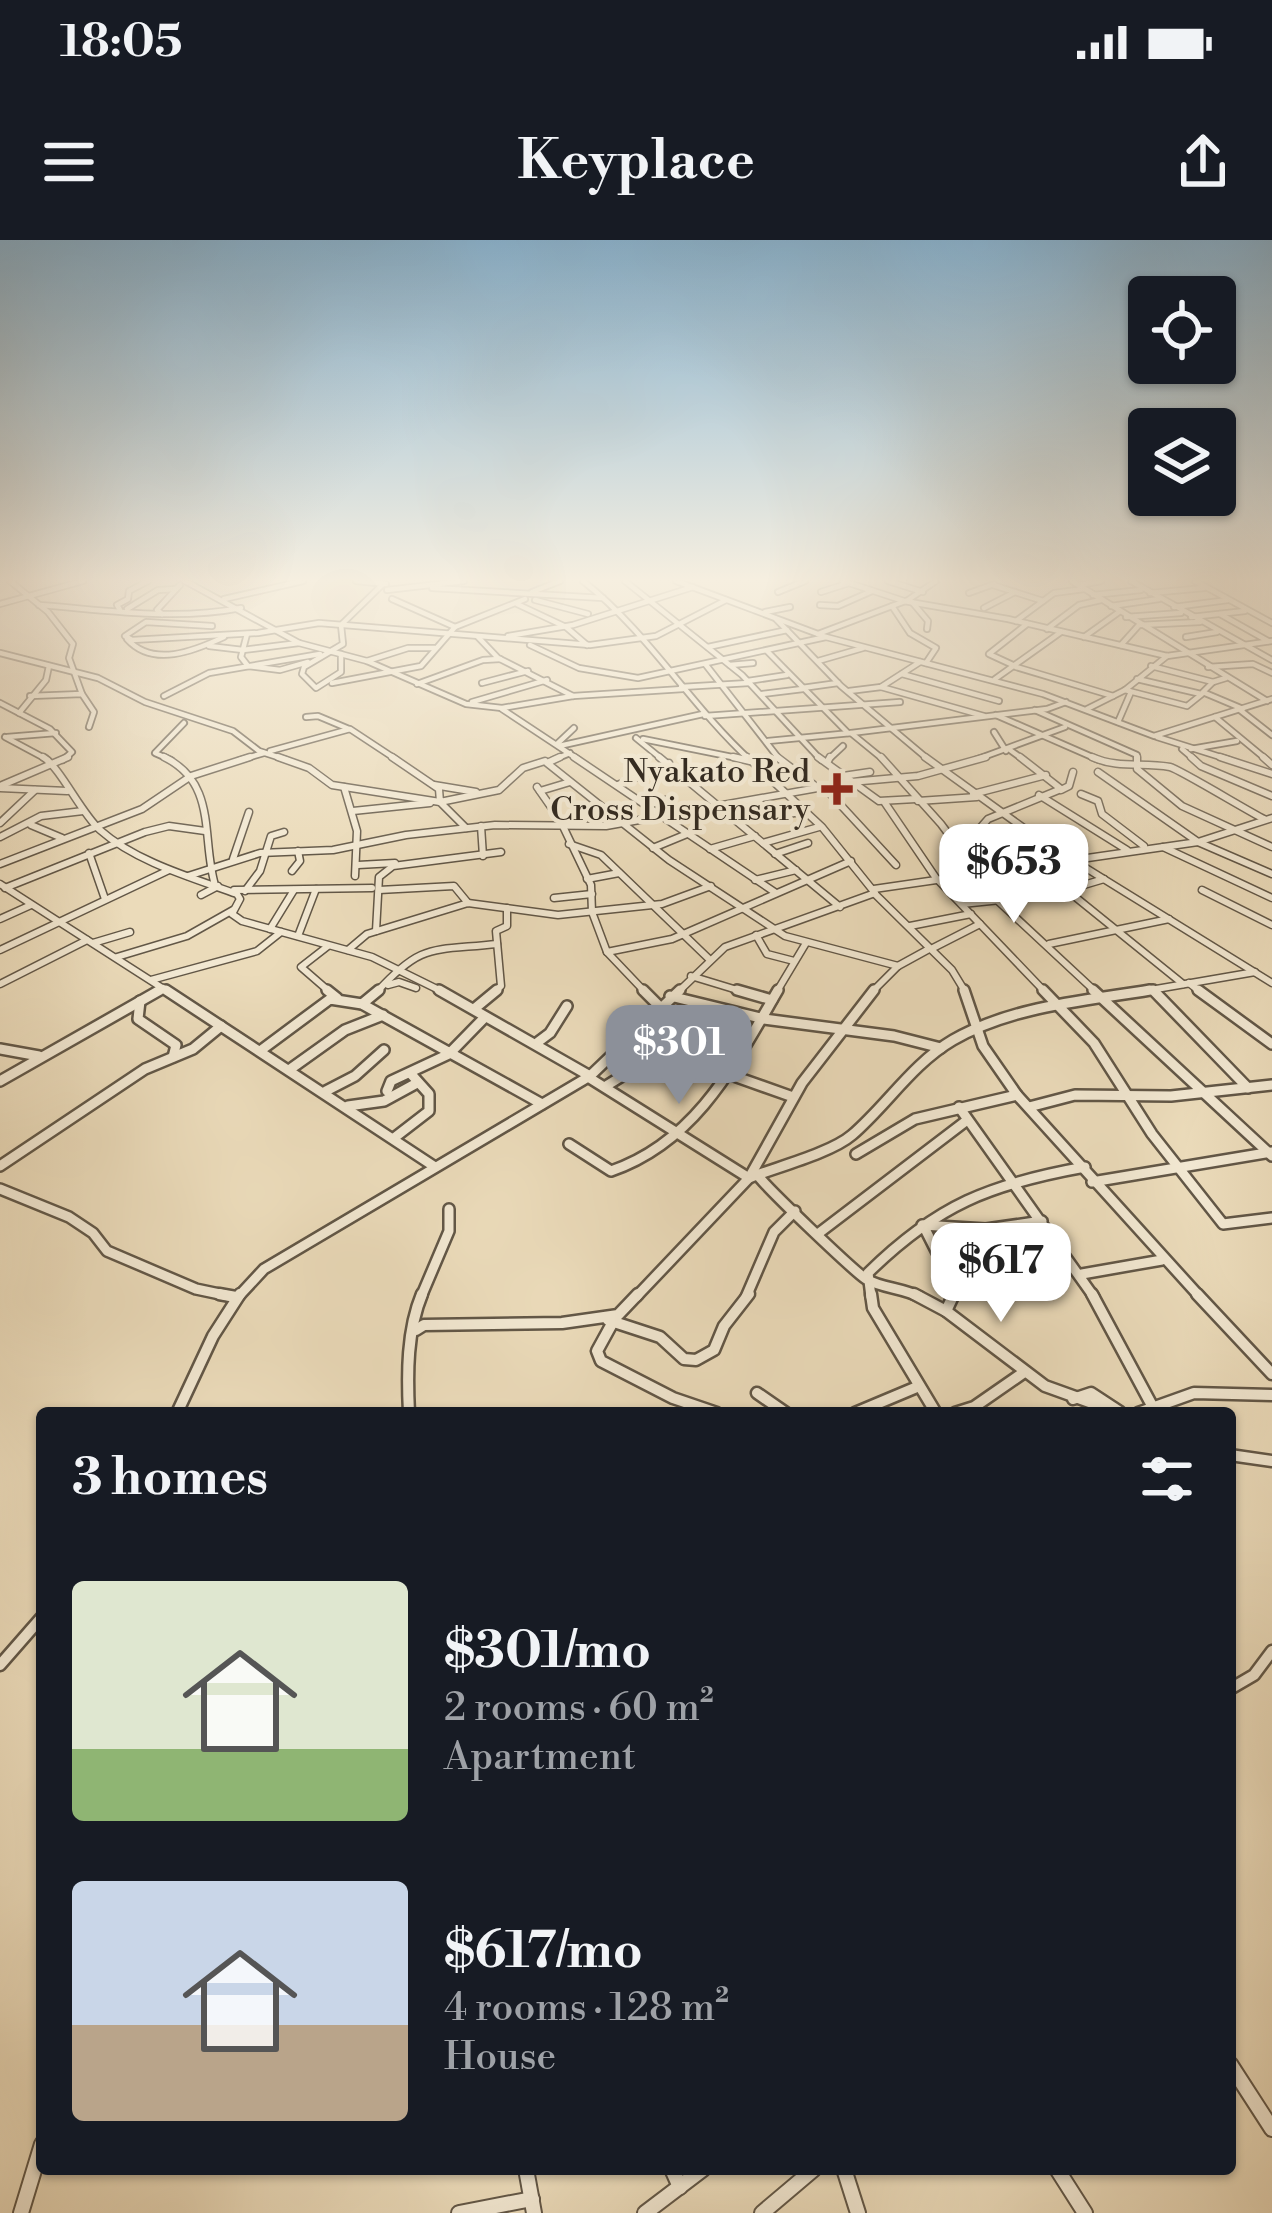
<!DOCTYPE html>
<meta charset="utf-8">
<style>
body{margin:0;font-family:"Libre Bodoni",serif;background:#20242c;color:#f1f3f6;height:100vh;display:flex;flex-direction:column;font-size:45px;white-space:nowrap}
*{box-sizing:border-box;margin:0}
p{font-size:39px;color:#9ea1a6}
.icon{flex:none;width:66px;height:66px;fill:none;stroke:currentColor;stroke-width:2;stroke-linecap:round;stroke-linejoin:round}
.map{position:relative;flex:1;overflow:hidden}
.panel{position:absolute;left:36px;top:1167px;width:1200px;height:768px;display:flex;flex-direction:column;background:#171b24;border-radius:12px;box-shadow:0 3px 9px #0004}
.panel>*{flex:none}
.fabs{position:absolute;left:1128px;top:36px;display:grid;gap:24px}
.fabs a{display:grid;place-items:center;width:108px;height:108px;border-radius:12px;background:#171b24;box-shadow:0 3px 9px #0004;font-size:60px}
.price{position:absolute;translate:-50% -102px;padding:0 27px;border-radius:24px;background:#fff;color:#222;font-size:39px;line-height:78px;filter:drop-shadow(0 3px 6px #0008)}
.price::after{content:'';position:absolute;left:50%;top:72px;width:36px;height:27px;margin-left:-18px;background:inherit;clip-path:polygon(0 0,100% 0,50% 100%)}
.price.active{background:#8c9099;color:#fff}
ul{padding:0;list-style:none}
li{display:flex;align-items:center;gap:36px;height:300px;padding:0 36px}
li span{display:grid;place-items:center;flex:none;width:336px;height:240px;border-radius:12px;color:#555}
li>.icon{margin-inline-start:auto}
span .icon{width:144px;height:144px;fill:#fffc;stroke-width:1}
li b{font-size:51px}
h2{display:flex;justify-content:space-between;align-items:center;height:144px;padding:0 36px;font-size:51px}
.status{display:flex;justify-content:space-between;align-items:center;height:84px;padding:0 60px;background:#171b24;direction:ltr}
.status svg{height:33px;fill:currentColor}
header{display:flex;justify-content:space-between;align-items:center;height:156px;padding:0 36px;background:#171b24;font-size:54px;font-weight:800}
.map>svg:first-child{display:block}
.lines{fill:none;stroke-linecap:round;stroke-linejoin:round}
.minor-far4-casing{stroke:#625747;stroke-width:8}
.minor-far3-casing{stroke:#625747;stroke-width:9}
.minor-far2-casing{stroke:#625747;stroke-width:14}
.minor-far1-casing{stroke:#625747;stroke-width:15}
.minor-casing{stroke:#625747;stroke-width:18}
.minor-far4{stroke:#f2e8d2;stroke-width:4.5}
.minor-far3{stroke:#f2e8d2;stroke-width:6}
.minor-far2{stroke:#f2e8d2;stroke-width:9}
.minor-far1{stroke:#f2e8d2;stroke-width:10}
.minor{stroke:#f2e8d2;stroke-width:14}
.poi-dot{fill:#8f2418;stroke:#f2e8d2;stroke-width:4.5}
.labels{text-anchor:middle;stroke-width:9;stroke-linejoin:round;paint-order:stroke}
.far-poi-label{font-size:33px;fill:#342b21;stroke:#f2e8d2;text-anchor:end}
</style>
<div class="status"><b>18:05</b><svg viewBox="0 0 49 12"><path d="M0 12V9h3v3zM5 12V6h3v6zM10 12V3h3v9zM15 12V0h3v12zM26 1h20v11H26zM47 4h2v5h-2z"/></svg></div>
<header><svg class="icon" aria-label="menu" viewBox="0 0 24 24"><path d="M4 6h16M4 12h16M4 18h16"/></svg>Keyplace<svg class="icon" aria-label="share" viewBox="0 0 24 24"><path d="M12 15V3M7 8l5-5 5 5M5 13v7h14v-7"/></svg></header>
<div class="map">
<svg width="1272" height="1973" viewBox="0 0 1272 1973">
<rect width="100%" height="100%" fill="#ebdbba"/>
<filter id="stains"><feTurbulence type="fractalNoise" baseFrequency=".00167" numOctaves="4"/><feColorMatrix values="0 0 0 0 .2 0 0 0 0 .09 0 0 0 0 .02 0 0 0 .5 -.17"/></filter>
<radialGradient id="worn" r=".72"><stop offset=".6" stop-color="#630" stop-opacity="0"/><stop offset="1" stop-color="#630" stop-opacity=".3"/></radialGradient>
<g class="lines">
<defs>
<g id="minor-far4">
<polyline points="10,341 48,372 73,404 69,418 82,454"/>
<polyline points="185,341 299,403 367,421 466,464 502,468 573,456 683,449"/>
<polyline points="356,341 386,344"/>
<path d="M583,341C648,392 690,465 750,520"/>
<polyline points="625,341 742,435 821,520"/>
<polyline points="676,341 826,397 1043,454 1154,496 1272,459"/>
<polyline points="843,341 904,361 1008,379 1167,416 1272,401"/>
<polyline points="888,341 923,352"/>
<polyline points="1072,341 1267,461"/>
<polyline points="1131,341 1272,420"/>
<polyline points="1195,341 1272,383"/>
<polyline points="993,345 1043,361"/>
<polyline points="1079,345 1101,341"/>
<polyline points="432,348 603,358"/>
<polyline points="387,350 464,341"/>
<polyline points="532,352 560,341"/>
<polyline points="778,352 805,341"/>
<polyline points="821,352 849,343"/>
<polyline points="969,353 994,344"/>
<polyline points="1150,353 1204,348"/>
<polyline points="1093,355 1141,350"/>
<polyline points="224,359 303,341"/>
<polyline points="392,359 455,387"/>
<polyline points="535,360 588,374"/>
<polyline points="912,362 928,381 927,389"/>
<polyline points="0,364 83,341"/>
<polyline points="517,364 566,387 587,405"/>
<path d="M39,365C106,370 174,381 241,368"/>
<polyline points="820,365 838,366 872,351"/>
<polyline points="892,366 910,393 936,408 926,423"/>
<polyline points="1111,366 1159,359"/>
<polyline points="1174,367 1228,360"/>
<polyline points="984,368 1015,352"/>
<polyline points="127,369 158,350 176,349"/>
<polyline points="120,370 117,365 128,359 129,351 148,341"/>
<polyline points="765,372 790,367"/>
<polyline points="162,374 157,370 180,345"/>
<polyline points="1220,374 1268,401"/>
<polyline points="1126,377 1181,373"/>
<polyline points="1191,377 1245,371"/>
<polyline points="776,379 841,446 929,520"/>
<polyline points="1016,381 1054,353 1084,349"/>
<polyline points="212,386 146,382 125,396 132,400 258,393 319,383 590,405 656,396 726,360"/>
<polyline points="1047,389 1079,365 1101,360"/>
<polyline points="247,394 241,417 248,426 280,430 308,422"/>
<polyline points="818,394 908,360 936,341"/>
<polyline points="508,396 573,385 693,347"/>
<polyline points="478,397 498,418 573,456"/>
<polyline points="1084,397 1119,372"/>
<polyline points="1186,397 1217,392"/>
<path d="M127,399C153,428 194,411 224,397"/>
<polyline points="530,405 579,428 638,438 826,397"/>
<polyline points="1121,405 1139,385 1200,382"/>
<polyline points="209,406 243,410 299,403"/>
<polyline points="708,407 787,390"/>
<polyline points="767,411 848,493"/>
<polyline points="0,413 98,438 145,462 233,491 259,511 287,520"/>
<polyline points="341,414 341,432 316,448 302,434 304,427 343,404 341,385 383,344"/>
<polyline points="367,421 408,408 435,408"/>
<polyline points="818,421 863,408"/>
<polyline points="706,425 780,520"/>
<polyline points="730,425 753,423"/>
<polyline points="1015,426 989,414 1027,384"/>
<polyline points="1151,426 1213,442"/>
<polyline points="1016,427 1113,456"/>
<polyline points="1208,427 1253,424 1272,433"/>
<polyline points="902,434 999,461"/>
<polyline points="995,439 1061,392"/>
<polyline points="1137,439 1201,454 1213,442 1226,438"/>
<polyline points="748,441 787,435"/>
<polyline points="332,443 421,426 455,387 525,359"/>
<polyline points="482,443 528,431"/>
<polyline points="417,444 483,420 500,419"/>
<polyline points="681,447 749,443"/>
<polyline points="881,447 984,476"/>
<polyline points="802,448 838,443"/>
<polyline points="1125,450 1187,466 1202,454"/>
<polyline points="849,451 881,447 920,422"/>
<polyline points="1205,453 1243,469"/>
<polyline points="762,454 803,449"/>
<polyline points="30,456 82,454 94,472 89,487"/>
<polyline points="164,456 209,433 320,414"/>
<polyline points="472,462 547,440"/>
<polyline points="0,463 50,489 72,512 63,520"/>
<polyline points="502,469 579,520"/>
<polyline points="1087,469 1125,450 1167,416"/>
<polyline points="1035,470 1137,515 1137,520"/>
<polyline points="1240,470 1272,495"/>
<polyline points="19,473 46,440 49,426"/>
<polyline points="996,475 1099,520"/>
<polyline points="705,476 900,462"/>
<polyline points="306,477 318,476 349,489"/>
<polyline points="1215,477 1267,520"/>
<polyline points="1118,482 1131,452"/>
<polyline points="994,492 1006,511"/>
<polyline points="851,493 1047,469 1066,462"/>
<polyline points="5,497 48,520"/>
<polyline points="7,497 56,493"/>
<polyline points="1157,497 1230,520"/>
<polyline points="636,498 663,520"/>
<polyline points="643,499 747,520"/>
<polyline points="768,501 851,493 884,520"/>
<polyline points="557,504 574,488"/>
<polyline points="559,506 703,474"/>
<polyline points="1182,509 1195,520"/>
<polyline points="1191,509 1237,501"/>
<polyline points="1010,510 1024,520"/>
<polyline points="270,511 350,489 397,520"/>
<polyline points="171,520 155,513 184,483"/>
<polyline points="240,520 264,513"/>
<polyline points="553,520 570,513"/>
<polyline points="828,520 843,506"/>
<polyline points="975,520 1065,487"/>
</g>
<g id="minor-far3">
<path d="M43,517C60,527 81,573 100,590C136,622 193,638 237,654L240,659L232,674L242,681L372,717L445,753"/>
<path d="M164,517C218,543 201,598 215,645"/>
<polyline points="278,517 309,528 332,545 440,562 466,588"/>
<polyline points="392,517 439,549 440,562 499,550 523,528 545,521"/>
<polyline points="560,517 547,523 669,620 785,696 898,726"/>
<polyline points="574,517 776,653"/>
<polyline points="659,517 840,667"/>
<polyline points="733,517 750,521"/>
<polyline points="777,517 818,548"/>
<polyline points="818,517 879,561 916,559"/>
<polyline points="881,517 941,584 998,661 1097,753"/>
<polyline points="925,517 1039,599 1272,743"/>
<polyline points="1020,517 1061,549 988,579 981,587 983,596 1063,647 1183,744"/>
<path d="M1092,517C1119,529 1142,522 1170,527C1179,529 1248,571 1264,579"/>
<polyline points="1137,517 1137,529 1182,566 1272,607"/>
<polyline points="1191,517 1201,526 1272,556"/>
<polyline points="1220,517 1272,534"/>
<polyline points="1263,517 1272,525"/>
<polyline points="827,523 830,517"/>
<polyline points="1098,532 1198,602 1272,634"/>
<polyline points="843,536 870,532"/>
<polyline points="434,545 476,552"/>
<polyline points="618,545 669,523"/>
<polyline points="0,546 68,517"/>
<polyline points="344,547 357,591 355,636"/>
<polyline points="537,547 560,580 591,645 592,672 607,712 646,753"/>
<polyline points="824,547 896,625"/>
<polyline points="0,548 67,551"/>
<polyline points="1061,550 1069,546 1073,532"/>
<polyline points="540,551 570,542"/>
<polyline points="973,554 1046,535"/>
<polyline points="1081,554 1098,561 1102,574 1144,606"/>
<polyline points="1039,555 1127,610"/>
<polyline points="918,561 977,557"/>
<polyline points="885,563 936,638 1046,753"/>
<polyline points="649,565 672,558"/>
<polyline points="353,571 430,563"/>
<polyline points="765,577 802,572"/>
<polyline points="0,583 35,550"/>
<polyline points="31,585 62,598"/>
<polyline points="481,586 483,616"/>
<polyline points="0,597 41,576 83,571"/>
<polyline points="763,603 819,587"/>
<polyline points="569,604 601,615 709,719"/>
<polyline points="1163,607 1272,658"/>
<polyline points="653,608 687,594"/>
<polyline points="710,609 755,596"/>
<polyline points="89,613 105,659"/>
<polyline points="775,614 808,603"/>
<polyline points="233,619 249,572"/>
<polyline points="0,624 142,569 191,536 250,517"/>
<polyline points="358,625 395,623"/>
<polyline points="292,631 300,621 298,611"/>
<polyline points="188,636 260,613 333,610 406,595 495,585 606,586 851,542 918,536 986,517"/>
<polyline points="587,639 619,633"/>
<polyline points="755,640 796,630"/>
<polyline points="0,644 170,753"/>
<polyline points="5,648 145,592 169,586 205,591"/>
<polyline points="874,649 1198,602 1272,578"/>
<polyline points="234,650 372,648"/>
<polyline points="379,650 454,646 468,663"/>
<polyline points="1202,650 1272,685"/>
<polyline points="245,651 260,631 271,596 284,592"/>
<polyline points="875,654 952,730 966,753"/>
<polyline points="201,655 218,646"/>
<polyline points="554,658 592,654"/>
<polyline points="962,664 1050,655 1104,639"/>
<polyline points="0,679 31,665"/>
<polyline points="910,686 971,674"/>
<polyline points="270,689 294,650"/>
<polyline points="376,691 379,637 393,626 501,612"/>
<polyline points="756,695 767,714 794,721"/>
<polyline points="298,696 316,649"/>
<polyline points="93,703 130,692"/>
<polyline points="1049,704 1169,679"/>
<polyline points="328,706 301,727 331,753"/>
<polyline points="933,708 980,684"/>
<polyline points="0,710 169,630"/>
<polyline points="348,710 367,694 468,663 558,675 662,664 711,646"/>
<polyline points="607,712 672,699 851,621"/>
<polyline points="117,717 187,696 233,670"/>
<polyline points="691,736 747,753"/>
<polyline points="151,740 257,711 281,692"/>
<polyline points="1189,743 1202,753"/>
<polyline points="0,744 87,700"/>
<polyline points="388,745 399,742 416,748"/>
<polyline points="155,753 163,748"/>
<path d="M376,753C422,702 432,711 497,704"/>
<polyline points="493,753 501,746 496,691 507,686 507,668"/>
<polyline points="677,753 725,707 875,653 822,587 747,517"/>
<polyline points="776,753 806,703"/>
<polyline points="871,753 898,726 929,709"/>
<polyline points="1133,753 1255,732"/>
</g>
<g id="minor-far2">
<polyline points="166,750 435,927"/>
<polyline points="327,750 337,758"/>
<polyline points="439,750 590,836"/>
<polyline points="643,750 659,766"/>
<polyline points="737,750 772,760"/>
<polyline points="964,750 983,806 1017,855 1200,1057"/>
<polyline points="1043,750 1094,803 1152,894 1223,984 1272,978"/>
<polyline points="1093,750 1272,916"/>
<polyline points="1153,750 1248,848"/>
<polyline points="1198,750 1272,804"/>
<polyline points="670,756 764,779 894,796 941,808"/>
<polyline points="140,761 138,779 176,805 173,817"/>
<polyline points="362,764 379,750"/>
<polyline points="474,769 497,750"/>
<polyline points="538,802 550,793 567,766"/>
<polyline points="0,809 39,816"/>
<polyline points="260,811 330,759 362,764 542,864"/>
<polyline points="289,830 345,790 383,775"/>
<polyline points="728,834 793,857"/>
<path d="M588,837L749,938C777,927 831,913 852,895C887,865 912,824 953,800C1012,766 1085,761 1150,750"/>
<polyline points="0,841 160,750"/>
<polyline points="606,846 627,833"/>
<polyline points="326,851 355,836 384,810"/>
<polyline points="387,851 391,841 449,814 485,777"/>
<polyline points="348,866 384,861 417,843"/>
<polyline points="959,867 1094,1057"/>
<polyline points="1029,867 1075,855 1171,856 1272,845"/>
<polyline points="394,898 429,871 429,854 411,834"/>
<path d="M569,904L611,931C696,902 735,824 778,750"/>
<polyline points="856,914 915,879 1017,855"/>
<polyline points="0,926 145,829 193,809 221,786"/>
<path d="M757,934C762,944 854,1031 866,1039C881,1048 903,1048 920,1057"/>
<polyline points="1092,942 1272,912"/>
<polyline points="0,949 69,977 93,993 107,1011 196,1049 234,1057"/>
<polyline points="922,985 986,989 1042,981"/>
<polyline points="923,985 956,1050 953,1057"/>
<polyline points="819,993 966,881"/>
<polyline points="1082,1034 1162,1020"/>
<polyline points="952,1042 1060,1005"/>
<polyline points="238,1057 264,1029 590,836 680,750"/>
<polyline points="421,1057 449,991 449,969"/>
<polyline points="636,1057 749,938 802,843 874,750"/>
<polyline points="746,1057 774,992 795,971"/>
<path d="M871,1057L868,1033C937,965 990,944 1085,927"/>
</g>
<g id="minor-far1">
<polyline points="219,1054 236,1057"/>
<polyline points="871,1054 873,1068 936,1173"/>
<polyline points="914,1054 946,1071 1045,1146 1120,1173"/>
<polyline points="1092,1054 1156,1173"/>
<polyline points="1197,1054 1272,1134"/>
<polyline points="946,1071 954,1054"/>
<polyline points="608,1080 660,1097 684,1119 696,1120 714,1110 724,1086 749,1054"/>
<polyline points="614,1080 597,1111 601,1121 673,1158 717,1173"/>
<polyline points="416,1090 424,1085 562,1083 618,1075 638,1054"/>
<polyline points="757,1153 786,1173"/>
<polyline points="1073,1159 1091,1153 1120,1172"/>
<polyline points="177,1173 213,1096 240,1054"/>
<path d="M409,1173C407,1134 407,1090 422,1054"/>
<polyline points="855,1173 917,1147"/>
<polyline points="955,1173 974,1167 1023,1133"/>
<polyline points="1138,1173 1194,1153 1272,1155"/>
<polyline points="1230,1215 1272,1221"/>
<polyline points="0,1425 42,1377"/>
<polyline points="1230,1449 1254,1435 1272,1411"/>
</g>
<g id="minor">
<polyline points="1230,1824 1272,1889"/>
<polyline points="526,1929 534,1973"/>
<polyline points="672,1929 680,1947"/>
<polyline points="844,1929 858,1973"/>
<polyline points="1057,1929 1085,1973"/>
<polyline points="21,1973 42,1904"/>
<polyline points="459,1973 532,1959"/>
<polyline points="645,1973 703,1929"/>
<polyline points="762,1973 814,1929"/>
</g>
</defs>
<use href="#minor-far4" class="minor-far4-casing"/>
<use href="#minor-far3" class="minor-far3-casing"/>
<use href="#minor-far2" class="minor-far2-casing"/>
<use href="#minor-far1" class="minor-far1-casing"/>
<use href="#minor" class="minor-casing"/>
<use href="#minor-far4" class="minor-far4"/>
<use href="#minor-far3" class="minor-far3"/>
<use href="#minor-far2" class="minor-far2"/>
<use href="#minor-far1" class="minor-far1"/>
<use href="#minor" class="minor"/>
</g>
<linearGradient id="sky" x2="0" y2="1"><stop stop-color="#89b6d5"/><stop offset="0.55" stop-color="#f6efe0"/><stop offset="1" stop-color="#f6efe0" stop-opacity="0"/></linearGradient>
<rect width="1272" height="618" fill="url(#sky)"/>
<path class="poi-dot" d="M831 531h12v12h12v12h-12v12h-12v-12h-12v-12h12z"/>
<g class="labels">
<g class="far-poi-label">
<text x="810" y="542">Nyakato Red<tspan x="810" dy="38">Cross Dispensary</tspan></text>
</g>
</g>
<rect width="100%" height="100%" filter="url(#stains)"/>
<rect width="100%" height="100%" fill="url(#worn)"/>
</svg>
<div class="fabs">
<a><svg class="icon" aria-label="locate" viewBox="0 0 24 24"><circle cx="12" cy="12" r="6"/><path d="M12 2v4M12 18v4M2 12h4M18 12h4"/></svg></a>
<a><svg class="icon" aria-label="layers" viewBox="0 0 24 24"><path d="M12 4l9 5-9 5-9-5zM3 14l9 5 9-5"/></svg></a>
</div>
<b class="price" style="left:1014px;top:686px">$653</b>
<b class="price active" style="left:679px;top:867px">$301</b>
<b class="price" style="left:1001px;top:1085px">$617</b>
<section class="panel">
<h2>3 homes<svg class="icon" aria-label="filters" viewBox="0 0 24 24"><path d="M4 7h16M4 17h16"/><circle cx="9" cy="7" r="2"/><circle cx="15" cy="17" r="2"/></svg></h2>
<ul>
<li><span style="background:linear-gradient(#dfe7d0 70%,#8fb573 0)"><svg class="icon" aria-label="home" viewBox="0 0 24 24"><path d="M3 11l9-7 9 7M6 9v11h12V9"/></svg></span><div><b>$301/mo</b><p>2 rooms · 60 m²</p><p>Apartment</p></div></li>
<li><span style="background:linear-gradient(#c9d6e8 60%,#b9a48a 0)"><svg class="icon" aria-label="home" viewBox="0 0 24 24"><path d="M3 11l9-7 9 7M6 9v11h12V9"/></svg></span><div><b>$617/mo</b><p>4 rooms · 128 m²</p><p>House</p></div></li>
</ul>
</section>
</div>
